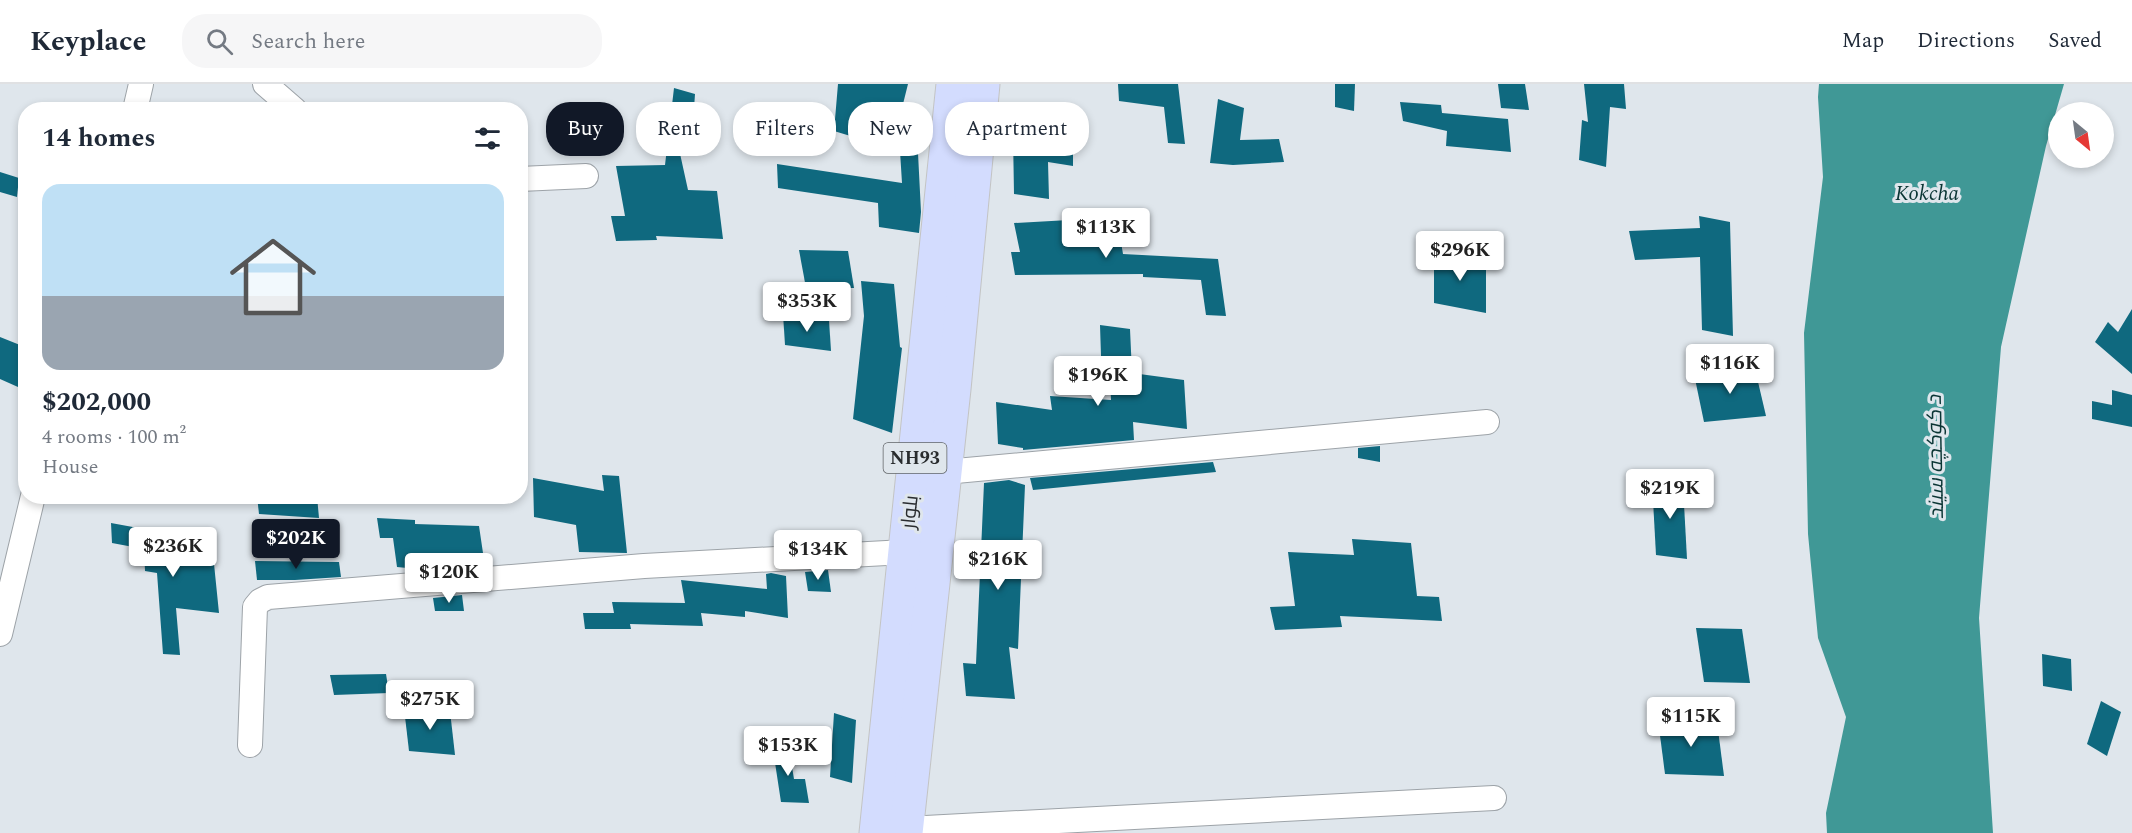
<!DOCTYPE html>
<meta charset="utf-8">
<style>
body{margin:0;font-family:Spectral,Cairo,serif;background:#f6f6f7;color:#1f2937;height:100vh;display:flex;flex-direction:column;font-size:22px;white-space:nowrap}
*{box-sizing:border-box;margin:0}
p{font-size:20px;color:#747a83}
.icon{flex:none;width:33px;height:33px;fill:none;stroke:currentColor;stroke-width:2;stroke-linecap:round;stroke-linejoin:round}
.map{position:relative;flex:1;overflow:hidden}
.side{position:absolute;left:18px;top:18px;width:510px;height:402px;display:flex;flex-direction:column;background:#fff;border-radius:24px;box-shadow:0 3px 9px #0003}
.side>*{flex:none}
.hud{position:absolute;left:546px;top:18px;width:570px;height:54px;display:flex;gap:12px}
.needle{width:39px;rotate:151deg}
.tools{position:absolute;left:2048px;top:18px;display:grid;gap:12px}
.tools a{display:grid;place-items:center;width:66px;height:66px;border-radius:50%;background:#fff;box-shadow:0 3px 9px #0003;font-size:30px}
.price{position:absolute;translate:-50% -51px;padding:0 14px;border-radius:6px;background:#fff;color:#222;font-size:20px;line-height:39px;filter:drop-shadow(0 2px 3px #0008)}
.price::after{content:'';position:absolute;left:50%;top:36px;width:18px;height:14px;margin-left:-9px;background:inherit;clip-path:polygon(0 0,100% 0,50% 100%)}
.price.active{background:#111827;color:#fff}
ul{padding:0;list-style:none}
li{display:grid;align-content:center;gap:12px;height:318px;padding:0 24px}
li span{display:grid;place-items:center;height:186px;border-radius:18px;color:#555}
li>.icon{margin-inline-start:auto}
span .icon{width:108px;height:108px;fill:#fffc;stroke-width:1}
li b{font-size:26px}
h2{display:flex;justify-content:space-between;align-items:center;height:72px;padding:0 24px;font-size:26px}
.chip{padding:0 21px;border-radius:24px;background:#fff;box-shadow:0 3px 9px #0003;font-size:21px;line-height:54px}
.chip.active{background:#111827;color:#fff}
header{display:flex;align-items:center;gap:36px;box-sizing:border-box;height:84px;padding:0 30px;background:#fff;border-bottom:2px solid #e0e1e3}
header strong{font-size:28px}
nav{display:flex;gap:33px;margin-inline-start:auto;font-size:21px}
.search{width:420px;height:54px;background:#f6f6f7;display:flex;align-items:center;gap:15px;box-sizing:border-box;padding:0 21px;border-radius:24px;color:#747a83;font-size:22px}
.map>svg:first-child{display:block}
.water{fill:#409896}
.building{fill:#0f697f}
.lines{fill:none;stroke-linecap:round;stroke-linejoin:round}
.street-casing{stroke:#9da3a8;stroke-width:26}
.primary-casing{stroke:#c3c4c4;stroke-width:35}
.street{stroke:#fff;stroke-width:24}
.primary{stroke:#d3dcfe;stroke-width:33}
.labels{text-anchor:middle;stroke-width:6;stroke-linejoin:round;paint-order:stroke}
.shield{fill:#dfe6ec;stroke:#606467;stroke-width:1.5}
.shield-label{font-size:18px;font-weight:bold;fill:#292c2e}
.street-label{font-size:20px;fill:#292c2e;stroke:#dfe6ec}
.water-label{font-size:21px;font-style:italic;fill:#0a3534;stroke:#dfe6ec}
</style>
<header>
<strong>Keyplace</strong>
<div class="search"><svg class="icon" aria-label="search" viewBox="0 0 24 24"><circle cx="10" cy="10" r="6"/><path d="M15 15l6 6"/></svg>Search here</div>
<nav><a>Map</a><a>Directions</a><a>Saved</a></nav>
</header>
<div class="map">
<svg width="2132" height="749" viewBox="0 0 2132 749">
<rect width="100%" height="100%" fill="#dfe6ec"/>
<polygon class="water" points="1819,0 2064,0 2046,62 2001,263 1979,534 1993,749 1827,749 1826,729 1846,633 1818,554 1808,450 1804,249 1823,93 1818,13"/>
<g class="building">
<polygon points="838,0 908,0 901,28 916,30 921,128 919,149 879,143 878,119 778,104 777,80 902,99 900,67 834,47"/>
<polygon points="1118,0 1178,0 1185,60 1168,59 1164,23 1119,17"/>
<polygon points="1335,0 1355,0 1354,27 1335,23"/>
<polygon points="1498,0 1525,0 1529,26 1501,24"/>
<polygon points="1584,0 1624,0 1626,25 1610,23 1606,83 1579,76 1582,36 1588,38"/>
<polygon points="674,4 695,10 691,68 679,65 688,106 717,107 723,155 656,152 657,156 616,157 611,132 625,132 616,82 665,81"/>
<polygon points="1218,15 1244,24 1240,56 1279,55 1284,78 1233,81 1210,79"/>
<polygon points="1400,18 1441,21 1442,29 1508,35 1511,68 1446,62 1447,47 1403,37"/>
<polygon points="1013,51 1073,61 1073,82 1048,78 1049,115 1014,110"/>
<polygon points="0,88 19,94 17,113 0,108"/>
<polygon points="1699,132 1730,138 1733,252 1702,246 1700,173 1635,176 1629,147 1700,144"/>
<polygon points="1069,136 1071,146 1119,146 1123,170 1218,175 1226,232 1206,231 1201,196 1143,193 1143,190 1015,191 1011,168 1020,168 1014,139"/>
<polygon points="799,166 848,167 854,204 806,204"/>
<polygon points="1434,166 1486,177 1486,229 1434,219"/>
<polygon points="861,197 894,200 900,263 902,264 892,349 853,335 864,232"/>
<polygon points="2132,225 2132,290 2095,258 2108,238 2118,248"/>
<polygon points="783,230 829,236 831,267 785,261"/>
<polygon points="1100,241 1130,245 1132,289 1184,296 1187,345 1133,338 1134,356 1023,366 1023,364 998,360 996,318 1052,326 1050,312 1111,316 1109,273 1101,272"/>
<polygon points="0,253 25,263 18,303 0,295"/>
<polygon points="1755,285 1766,332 1704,338 1694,290"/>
<polygon points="2112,306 2132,311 2132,343 2092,335 2092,317 2112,321"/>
<polygon points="1380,362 1380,378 1358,374 1358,364"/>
<polygon points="1213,378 1216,388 1033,406 1030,394"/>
<polygon points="602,391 619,392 627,469 579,468 576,441 534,433 533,394 604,407"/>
<polygon points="1009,396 1025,401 1018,565 1009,563 1015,615 966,612 963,579 976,580 984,399"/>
<polygon points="1652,398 1683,402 1687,475 1656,471"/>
<polygon points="257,412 317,412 319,434 259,430"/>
<polygon points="377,434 415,436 415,440 479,442 483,469 452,469 455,483 428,486 397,483 393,454 380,454"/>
<polygon points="111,439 171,450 171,465 213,470 219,529 176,524 180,571 163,570 157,489 145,487 144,465 112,459"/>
<polygon points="1352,455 1411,459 1417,512 1439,513 1442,537 1340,532 1342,543 1275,546 1270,523 1295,522 1288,468 1354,471"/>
<polygon points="255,477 339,478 341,493 295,496 257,496"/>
<polygon points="828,486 831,508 808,507 805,488"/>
<polygon points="771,489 786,492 788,534 745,527 745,533 701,529 703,542 630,540 631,545 585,545 583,529 614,529 612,518 685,519 681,496 767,505 766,490"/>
<polygon points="462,511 464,527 435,527 433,514"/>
<polygon points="1696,544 1742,545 1750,599 1704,598"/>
<polygon points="2042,570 2071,575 2072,607 2043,602"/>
<polygon points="386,590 389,609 334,611 330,591"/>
<polygon points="2101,617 2121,628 2107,672 2087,660"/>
<polygon points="404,624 450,627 455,671 409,667"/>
<polygon points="834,629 856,636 852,699 830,693"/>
<polygon points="1658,636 1717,638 1724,692 1665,690"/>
<polygon points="772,659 788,659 794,695 805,695 809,719 781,718"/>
</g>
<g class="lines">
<defs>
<g id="street">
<polyline points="265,0 295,26"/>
<polyline points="135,26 141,0"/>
<polyline points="520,95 586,92"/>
<polyline points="945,388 1487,338"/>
<polyline points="0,550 33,412"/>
<polyline points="250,661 255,523 260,517 268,513 644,482 905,468"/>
<polyline points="907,745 1494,714"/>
</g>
<g id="primary">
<polyline points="876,749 953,0"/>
<polyline points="906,749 954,305 983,0"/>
</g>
</defs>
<use href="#street" class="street-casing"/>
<use href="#primary" class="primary-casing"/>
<use href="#street" class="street"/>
<use href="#primary" class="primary"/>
</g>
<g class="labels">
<rect class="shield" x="883.5" y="359" width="63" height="30" rx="4.5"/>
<g class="shield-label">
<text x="915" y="380">NH93</text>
</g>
<g class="street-label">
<text transform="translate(909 428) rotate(-84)" y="7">بلوار</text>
</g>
<g class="water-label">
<text x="1927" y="116">Kokcha</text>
<text transform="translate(1935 373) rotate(-91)" y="7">د کوکچه سیند</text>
</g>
</g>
</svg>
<div class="tools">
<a><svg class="needle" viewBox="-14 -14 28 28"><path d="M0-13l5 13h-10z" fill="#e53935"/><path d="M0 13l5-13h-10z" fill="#747a83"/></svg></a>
</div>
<b class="price" style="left:1106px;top:175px">$113K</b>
<b class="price" style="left:1460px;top:198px">$296K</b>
<b class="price" style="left:807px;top:249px">$353K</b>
<b class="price" style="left:1730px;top:311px">$116K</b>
<b class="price" style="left:1098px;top:323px">$196K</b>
<b class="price" style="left:1670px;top:436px">$219K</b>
<b class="price active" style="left:296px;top:486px">$202K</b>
<b class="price" style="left:173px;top:494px">$236K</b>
<b class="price" style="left:818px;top:497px">$134K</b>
<b class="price" style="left:998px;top:507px">$216K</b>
<b class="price" style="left:449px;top:520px">$120K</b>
<b class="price" style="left:430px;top:647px">$275K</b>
<b class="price" style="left:1691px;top:664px">$115K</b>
<b class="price" style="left:788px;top:693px">$153K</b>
<div class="hud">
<a class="chip active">Buy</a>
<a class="chip">Rent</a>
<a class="chip">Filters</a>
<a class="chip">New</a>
<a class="chip">Apartment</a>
</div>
<section class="side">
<h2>14 homes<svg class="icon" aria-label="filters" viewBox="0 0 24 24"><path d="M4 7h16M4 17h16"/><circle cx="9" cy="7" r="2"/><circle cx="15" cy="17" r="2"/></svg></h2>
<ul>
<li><span style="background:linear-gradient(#bfe0f5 60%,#9aa5b1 0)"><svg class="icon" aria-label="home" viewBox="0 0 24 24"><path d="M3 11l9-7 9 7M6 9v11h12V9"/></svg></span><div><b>$202,000</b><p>4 rooms · 100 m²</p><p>House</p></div></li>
</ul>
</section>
</div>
